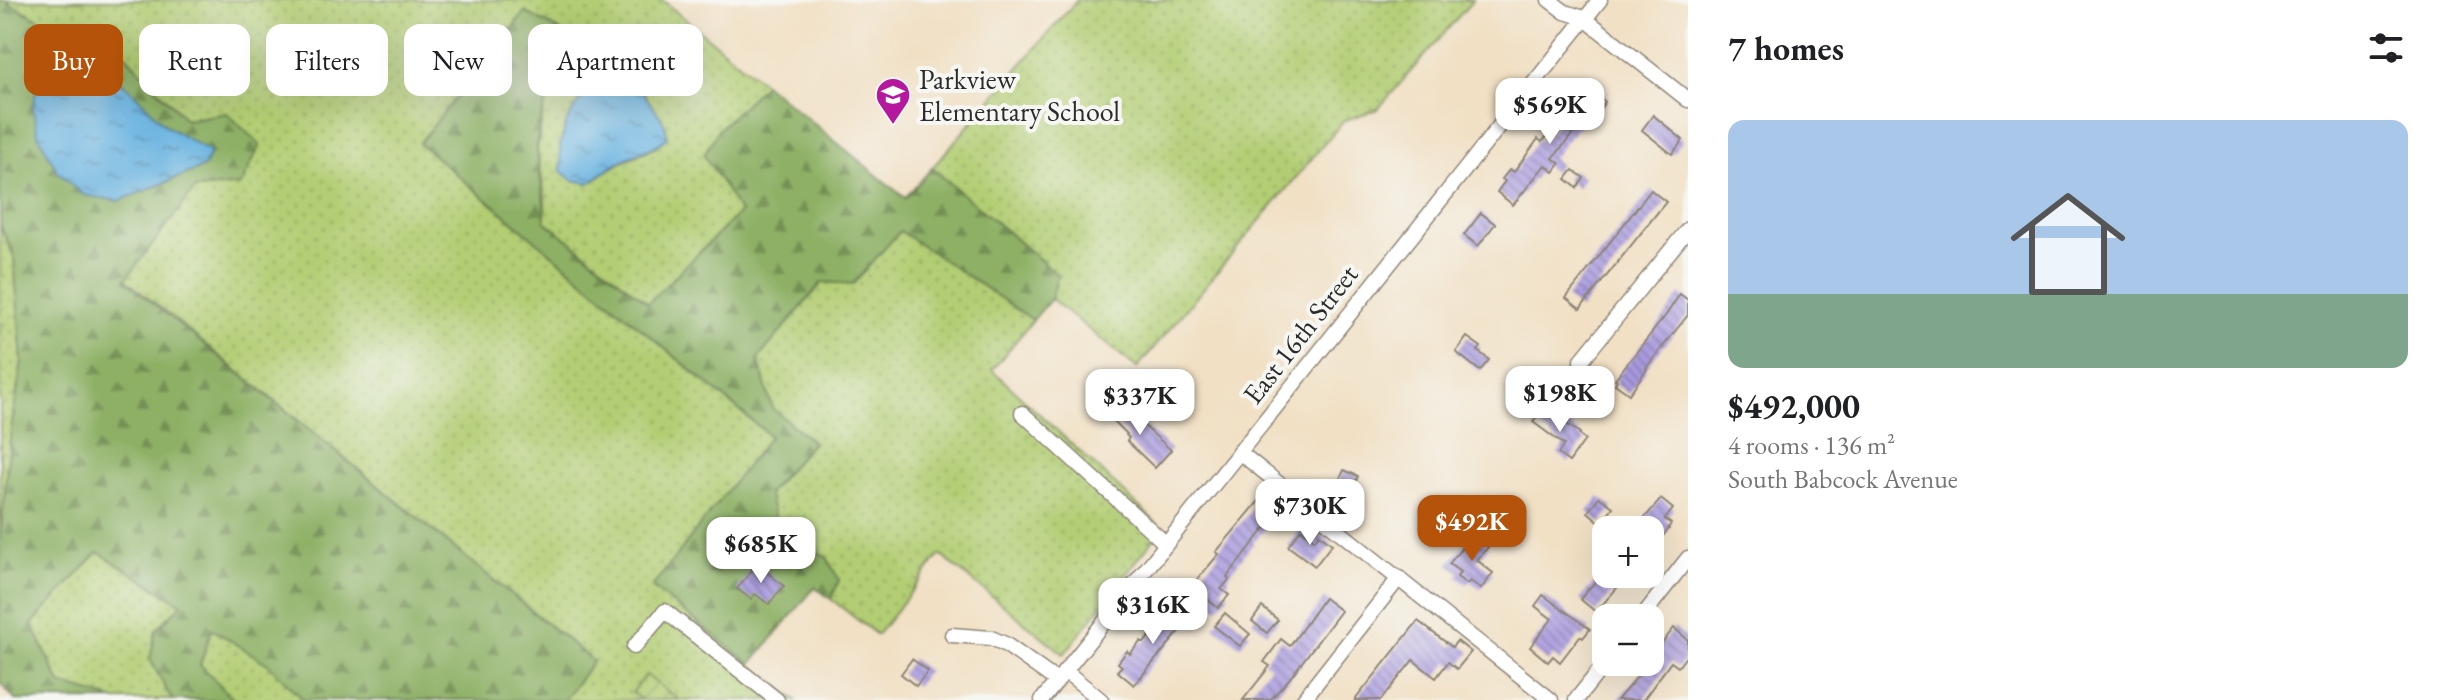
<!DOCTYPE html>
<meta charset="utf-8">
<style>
body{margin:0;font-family:"EB Garamond",serif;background:#f6f6f6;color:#202124;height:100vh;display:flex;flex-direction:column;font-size:30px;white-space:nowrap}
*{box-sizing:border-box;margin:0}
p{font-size:26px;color:#757577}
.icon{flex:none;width:44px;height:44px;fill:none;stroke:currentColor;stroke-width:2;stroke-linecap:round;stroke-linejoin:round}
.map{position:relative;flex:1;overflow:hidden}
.sheet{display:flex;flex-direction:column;background:#fff;width:760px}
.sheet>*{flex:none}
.hud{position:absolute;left:24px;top:24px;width:760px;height:72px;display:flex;gap:16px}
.controls{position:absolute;left:1592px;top:516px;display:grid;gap:16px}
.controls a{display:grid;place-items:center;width:72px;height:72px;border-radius:16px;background:#fff;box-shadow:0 8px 32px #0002;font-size:40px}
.price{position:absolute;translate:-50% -68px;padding:0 18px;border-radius:16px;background:#fff;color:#222;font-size:26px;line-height:52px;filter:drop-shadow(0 2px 4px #0008)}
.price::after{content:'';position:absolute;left:50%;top:48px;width:24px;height:18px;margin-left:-12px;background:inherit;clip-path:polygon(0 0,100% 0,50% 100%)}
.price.on{background:#b45309;color:#fff}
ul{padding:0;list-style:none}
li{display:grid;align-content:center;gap:16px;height:424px;padding:0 40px}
li span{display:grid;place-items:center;height:248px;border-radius:16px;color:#555}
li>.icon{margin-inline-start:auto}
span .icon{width:144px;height:144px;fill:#fffc;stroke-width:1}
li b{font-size:34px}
h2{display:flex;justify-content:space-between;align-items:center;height:96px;padding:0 40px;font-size:34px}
.chip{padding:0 28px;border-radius:16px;background:#fff;box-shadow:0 8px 32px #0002;font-size:28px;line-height:72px}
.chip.on{background:#b45309;color:#fff}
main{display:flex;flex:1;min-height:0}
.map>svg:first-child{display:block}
.grass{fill:url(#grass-dots);stroke:#6e7c4f;stroke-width:2;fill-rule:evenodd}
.forest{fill:url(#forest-firs);stroke:#5c6e48;stroke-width:2;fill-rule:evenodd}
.garden{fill:url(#garden-furrows);stroke:#6e7c4f;stroke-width:2}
.water{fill:url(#water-ripples);stroke:#4a6e86;stroke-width:2}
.building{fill:url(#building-back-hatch)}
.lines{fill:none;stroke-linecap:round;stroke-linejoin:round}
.minor-casing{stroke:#8e8678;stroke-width:17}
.minor{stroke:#fff;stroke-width:14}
.labels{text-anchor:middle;stroke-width:8;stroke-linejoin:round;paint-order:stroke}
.poi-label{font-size:28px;fill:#2b2b2b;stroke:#f6f6f2;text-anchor:start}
.street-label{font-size:28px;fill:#2b2b2b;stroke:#f6f6f2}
</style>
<main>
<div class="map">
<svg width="1688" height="700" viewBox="0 0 1688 700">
<defs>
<pattern id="grass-dots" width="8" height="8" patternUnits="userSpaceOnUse" patternTransform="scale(2)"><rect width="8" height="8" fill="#b2cd73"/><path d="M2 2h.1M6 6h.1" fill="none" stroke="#99b064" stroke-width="1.8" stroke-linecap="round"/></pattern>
<pattern id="forest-firs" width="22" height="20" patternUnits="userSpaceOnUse" patternTransform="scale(2)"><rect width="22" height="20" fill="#8db065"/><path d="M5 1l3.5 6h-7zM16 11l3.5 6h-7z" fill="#738f53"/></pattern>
<pattern id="garden-furrows" width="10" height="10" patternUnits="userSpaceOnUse" patternTransform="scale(2)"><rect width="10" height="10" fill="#b2cd73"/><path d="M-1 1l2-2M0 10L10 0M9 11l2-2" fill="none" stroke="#99b064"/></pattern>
<pattern id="water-ripples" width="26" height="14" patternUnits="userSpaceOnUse" patternTransform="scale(2)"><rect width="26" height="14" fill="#68b2e0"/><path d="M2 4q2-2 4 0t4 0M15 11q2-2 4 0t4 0" fill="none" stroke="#5691b6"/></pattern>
<pattern id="building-back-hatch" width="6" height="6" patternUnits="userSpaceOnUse" patternTransform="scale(2)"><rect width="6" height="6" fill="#a899de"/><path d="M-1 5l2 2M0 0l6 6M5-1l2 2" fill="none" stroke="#897db4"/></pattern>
</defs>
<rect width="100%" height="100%" fill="#f6f6f2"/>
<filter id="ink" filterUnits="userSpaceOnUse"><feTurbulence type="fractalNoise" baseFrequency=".0125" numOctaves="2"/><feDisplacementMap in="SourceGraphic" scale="16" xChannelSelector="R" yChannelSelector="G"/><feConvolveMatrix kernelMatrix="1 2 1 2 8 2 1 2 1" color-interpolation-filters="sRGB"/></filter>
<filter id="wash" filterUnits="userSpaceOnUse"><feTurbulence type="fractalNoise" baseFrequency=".006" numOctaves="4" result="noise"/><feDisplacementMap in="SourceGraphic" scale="32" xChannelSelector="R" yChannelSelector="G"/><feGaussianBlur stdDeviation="1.8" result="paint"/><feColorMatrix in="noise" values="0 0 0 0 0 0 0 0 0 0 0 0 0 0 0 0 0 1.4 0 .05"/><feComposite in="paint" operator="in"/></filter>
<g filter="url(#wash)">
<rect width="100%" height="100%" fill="#f1e0c4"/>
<g class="grass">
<path d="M7,0H662L765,84L718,130L740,212L648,303L545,221V197L537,149L545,103L575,38L419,143L771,437L652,587L796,700H564L593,661L125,279L195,189L241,185L227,113L186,120L106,34L69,35L8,3ZM636,61L640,86L651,105L657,147C632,156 610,167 589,183Z"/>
<polygon points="1077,0 1473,0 1378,109 1343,121 1137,368 1051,299 1058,275 932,168"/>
<polygon points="0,224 14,258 22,361 11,430 0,537"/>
<polygon points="900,230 1033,320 992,370 1162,528 1064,654 940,555 877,635 831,599 839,580 827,558 776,523 768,494 813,442 771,408 757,359 823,282 853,284"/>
<polygon points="98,552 182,604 156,630 150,659 172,700 115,700 60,684 32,624"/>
<polygon points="211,628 268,664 304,700 234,700 200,665"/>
</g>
<g class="forest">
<path d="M0,0H7L8,3L69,35L106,34L186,120L227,113L260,145L241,185L195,189L125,280L593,661L564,700H304L268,664L212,629L200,665L234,700H172L150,659L156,630L182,604L98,552L32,624L60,684L115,700H15L0,682V537L11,430L22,361L14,258L0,224ZM152,113L166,126L210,153L204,167L119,201Z"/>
<path d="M525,12L576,39C561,70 534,116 537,152C539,175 545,197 545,221L648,303L740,212L704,155L718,130L765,84L905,198L932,168L1058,275L1051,299L1033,320L900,231L853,284L822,282L758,359L772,408L813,442L768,493L776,523L827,558L839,580L831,599L815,587L751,664L652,587L770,436L419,143Z"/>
</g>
<polygon class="garden" points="646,675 679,700 642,700 632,693"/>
<g class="water">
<path d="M629,52C641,65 635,73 641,88C649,107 667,116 667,138C656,147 646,150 633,155C617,162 603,173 589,183L572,180L561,171L560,145L567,121L602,67L619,55Z"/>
<polygon points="83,59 111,73 135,94 166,126 210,152 204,167 119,201 83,195 58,172 38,135 33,107 39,74 59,63"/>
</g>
<g id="blocks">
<g class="building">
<polygon points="1582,85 1585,88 1587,86 1605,102 1597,113 1592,110 1553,158 1560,164 1554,172 1545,165 1513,205 1497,192 1505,181 1502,179 1510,169 1514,172 1538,139 1542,142 1558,124 1576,101 1572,98"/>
<polygon points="1653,115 1683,140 1672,154 1642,130"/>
<polygon points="1573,170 1584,178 1577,188 1566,179"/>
<polygon points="1651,190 1666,202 1580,309 1566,298"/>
<polygon points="1481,213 1495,224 1478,246 1464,235"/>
<polygon points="1680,294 1688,300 1688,315 1646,368 1647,369 1629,394 1615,384 1617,380 1615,379 1666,315"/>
<polygon points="1467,337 1481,347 1478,351 1489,360 1480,371 1456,352"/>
<polygon points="1120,404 1171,450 1155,468 1127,441 1129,438 1126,435 1127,434 1109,416"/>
<polygon points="1543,408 1580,433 1579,435 1585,440 1569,462 1558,454 1564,445 1533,422"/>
<polygon points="1344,470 1358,476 1354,487 1339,481"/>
<polygon points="1352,489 1363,497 1351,513 1340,505"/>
<polygon points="1264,495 1280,509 1227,577 1229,580 1221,589 1229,595 1218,608 1199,592 1202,588 1195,582 1219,554 1216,552"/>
<polygon points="1599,497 1613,507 1601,523 1588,512"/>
<polygon points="1661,499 1673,509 1665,519 1671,524 1668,528 1669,529 1656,544 1650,540 1650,530 1634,530"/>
<polygon points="1301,529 1315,540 1319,534 1332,544 1315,566 1288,546"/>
<polygon points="1473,534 1489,546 1477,560 1493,573 1481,589 1470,581 1467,584 1457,577 1460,572 1449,564"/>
<polygon points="757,564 784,586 769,604 755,594 751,599 737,589"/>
<polygon points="1602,574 1629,574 1596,612 1580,599"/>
<polygon points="1543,595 1590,629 1583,638 1580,636 1560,662 1553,656 1548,662 1530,647 1552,619 1535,606"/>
<polygon points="1324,598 1341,611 1289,679 1270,700 1243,700 1270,666 1264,662 1281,639 1290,646"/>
<polygon points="1177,604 1192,617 1134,685 1117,671 1122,666 1118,663 1127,651 1130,654 1141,641 1144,643"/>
<polygon points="1262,607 1278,620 1267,633 1252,621"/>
<polygon points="1225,613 1250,634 1240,646 1214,626"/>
<polygon points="1418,621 1452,647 1457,641 1471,652 1457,669 1448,662 1436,678 1413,660 1381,700 1355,700"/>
<polygon points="1674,628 1688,640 1688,654 1678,667 1671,662 1643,700 1617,700 1650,662 1654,657 1652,656"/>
<polygon points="912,659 928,671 916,686 901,674"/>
</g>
</g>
</g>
<g filter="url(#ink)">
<use href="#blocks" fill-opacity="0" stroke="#8e8678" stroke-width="2"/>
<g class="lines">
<defs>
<g id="minor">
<polyline points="1549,0 1565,12 1584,18 1688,100"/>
<polyline points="1581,361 1688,229"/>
<polyline points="1022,413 1166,544"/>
<polyline points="1239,452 1551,700"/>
<polyline points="1641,618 1688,558"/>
<polyline points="952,635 991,638 1005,644 1057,681"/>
<polyline points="634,647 665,611 777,700"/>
<polyline points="1065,671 1101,700"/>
<polyline points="1042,700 1600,0"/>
<polyline points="1303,700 1399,578"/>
<polyline points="1576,700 1606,662"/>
</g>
</defs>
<use href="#minor" class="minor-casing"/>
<use href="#minor" class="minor"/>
</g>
</g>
<defs>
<symbol id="school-pin" viewBox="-11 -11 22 30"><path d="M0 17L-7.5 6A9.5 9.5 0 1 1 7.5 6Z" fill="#b5179e" stroke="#f6f6f2"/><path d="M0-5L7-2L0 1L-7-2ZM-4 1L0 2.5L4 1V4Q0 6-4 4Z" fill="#fff"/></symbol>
</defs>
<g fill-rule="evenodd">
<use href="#school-pin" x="873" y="75" width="40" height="54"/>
</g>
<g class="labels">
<g class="poi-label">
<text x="919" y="89">Parkview<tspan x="919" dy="32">Elementary School</tspan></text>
</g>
<g class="street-label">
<text transform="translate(1300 334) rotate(-52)" y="10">East 16th Street</text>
</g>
</g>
</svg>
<div class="controls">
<a>+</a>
<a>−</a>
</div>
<b class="price" style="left:1550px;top:146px">$569K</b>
<b class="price" style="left:1560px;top:434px">$198K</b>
<b class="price" style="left:1140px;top:437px">$337K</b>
<b class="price" style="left:1310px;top:547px">$730K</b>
<b class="price on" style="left:1472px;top:563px">$492K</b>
<b class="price" style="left:761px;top:585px">$685K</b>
<b class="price" style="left:1153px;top:646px">$316K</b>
<div class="hud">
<a class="chip on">Buy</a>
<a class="chip">Rent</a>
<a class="chip">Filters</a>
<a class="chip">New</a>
<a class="chip">Apartment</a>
</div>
</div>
<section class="sheet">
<h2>7 homes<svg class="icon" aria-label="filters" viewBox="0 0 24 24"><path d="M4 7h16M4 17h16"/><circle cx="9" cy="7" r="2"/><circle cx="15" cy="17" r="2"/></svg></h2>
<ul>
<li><span style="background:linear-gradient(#a9c7e8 70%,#7fa58c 0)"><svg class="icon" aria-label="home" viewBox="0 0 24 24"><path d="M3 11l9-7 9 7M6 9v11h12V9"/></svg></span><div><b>$492,000</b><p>4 rooms · 136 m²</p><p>South Babcock Avenue</p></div></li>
</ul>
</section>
</main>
